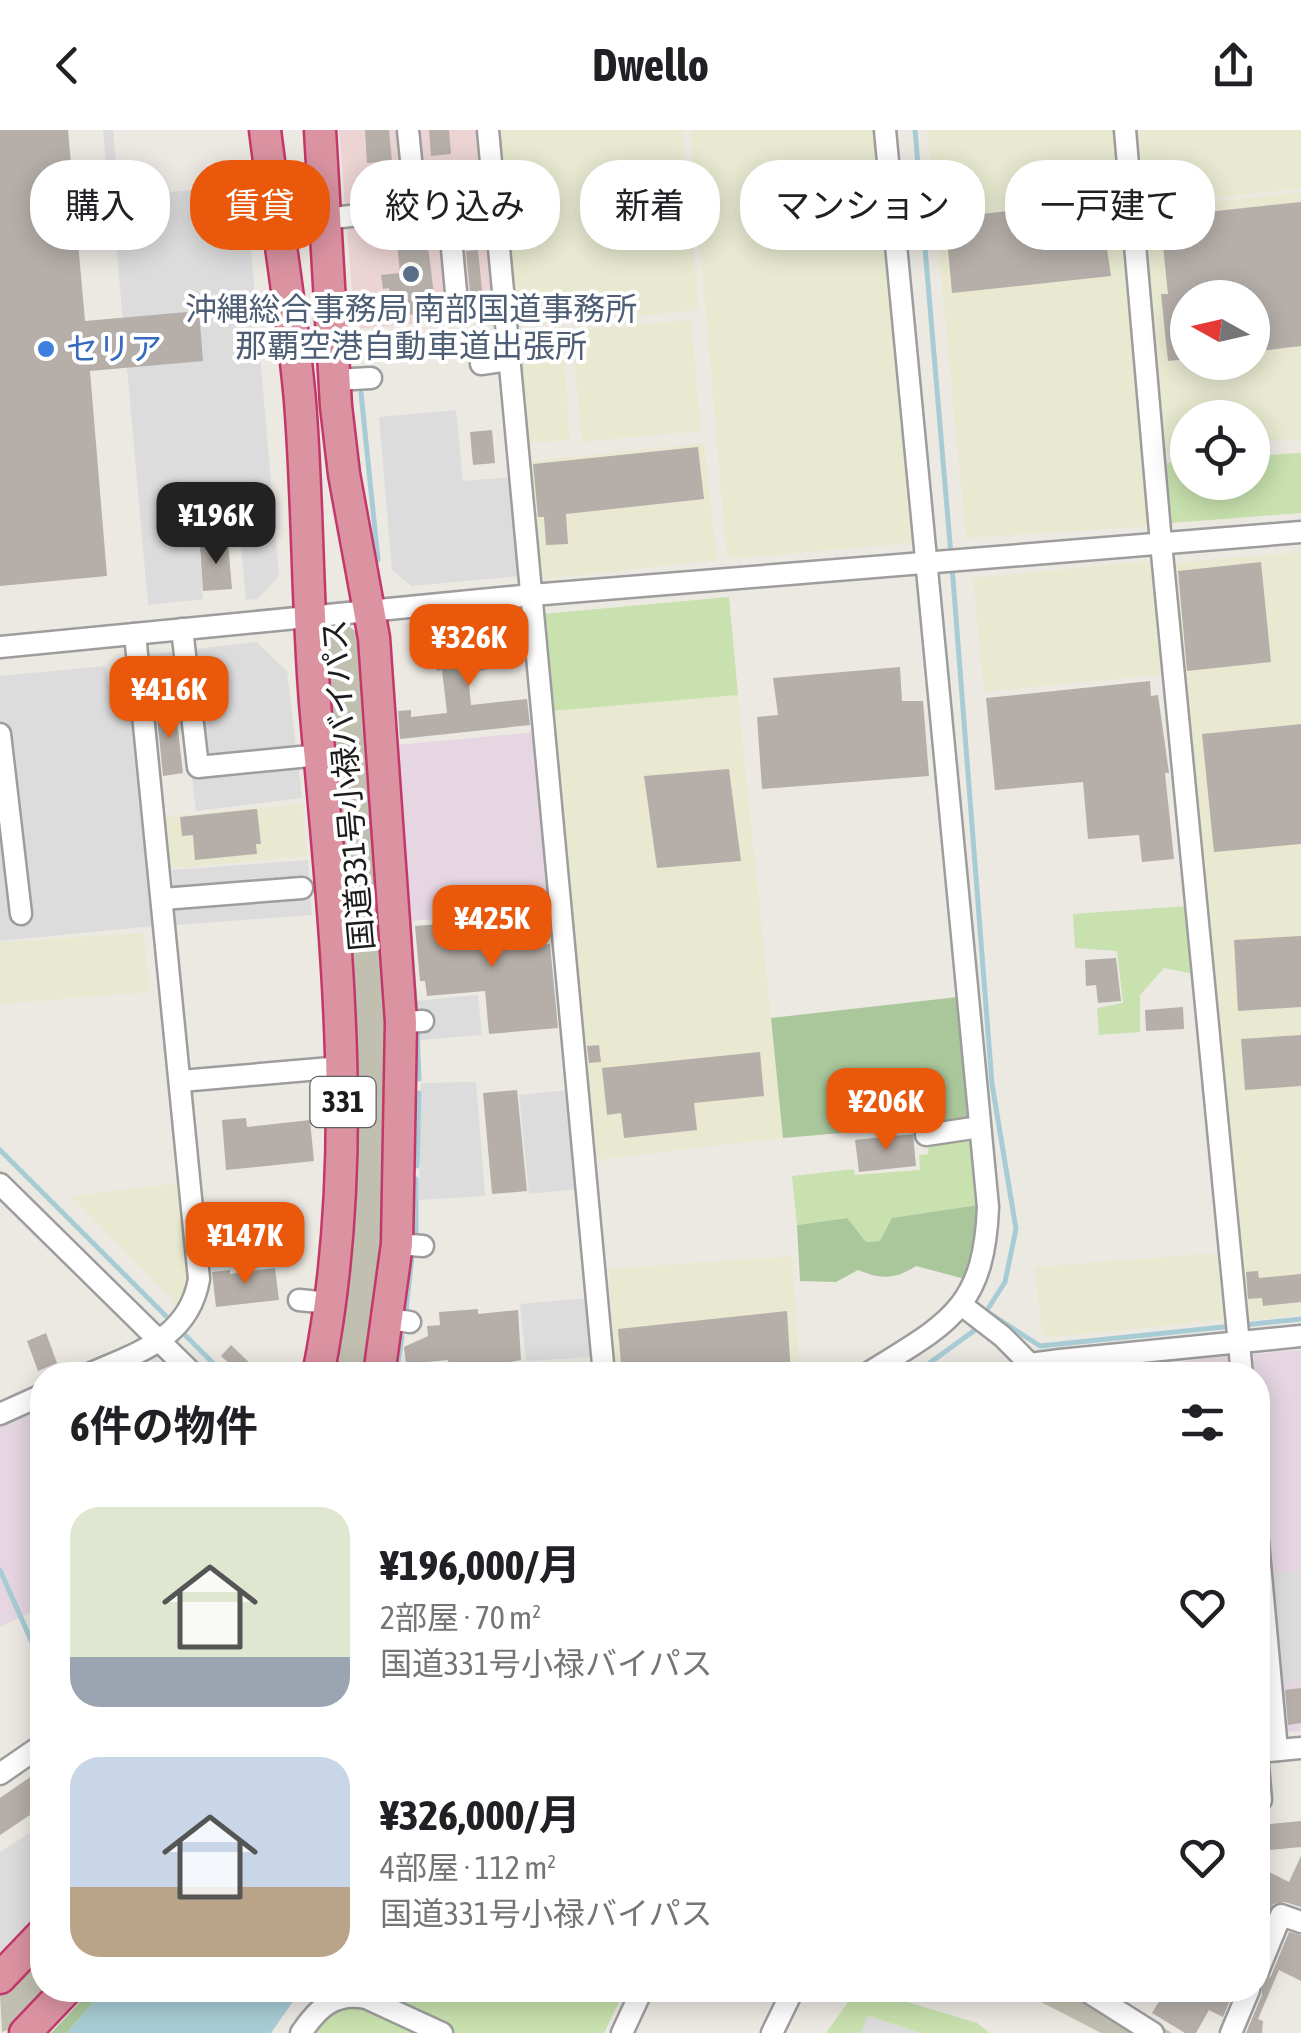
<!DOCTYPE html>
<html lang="ja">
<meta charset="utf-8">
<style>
body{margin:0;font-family:"Asap Condensed","Noto Sans JP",sans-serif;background:#f2f2f2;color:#202124;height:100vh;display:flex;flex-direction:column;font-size:38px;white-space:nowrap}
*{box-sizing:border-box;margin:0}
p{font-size:32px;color:#757577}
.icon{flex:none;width:55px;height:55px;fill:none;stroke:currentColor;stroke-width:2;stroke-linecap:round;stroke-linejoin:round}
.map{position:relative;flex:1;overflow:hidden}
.drawer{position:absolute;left:30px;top:1232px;width:1240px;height:640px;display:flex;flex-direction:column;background:#fff;border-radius:40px;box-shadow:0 5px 25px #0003}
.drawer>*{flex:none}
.guide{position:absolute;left:30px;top:30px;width:1242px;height:90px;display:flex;gap:20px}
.needle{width:65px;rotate:278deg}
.fabs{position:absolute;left:1170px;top:150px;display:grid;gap:20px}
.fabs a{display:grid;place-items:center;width:100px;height:100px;border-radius:50%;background:#fff;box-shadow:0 5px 25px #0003;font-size:50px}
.price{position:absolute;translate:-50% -85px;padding:0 22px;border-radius:20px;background:#ea580c;color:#fff;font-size:32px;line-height:65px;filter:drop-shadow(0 2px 5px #0008)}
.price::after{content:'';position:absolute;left:50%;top:60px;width:30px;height:22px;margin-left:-15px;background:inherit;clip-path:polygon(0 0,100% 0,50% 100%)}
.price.active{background:#222;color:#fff}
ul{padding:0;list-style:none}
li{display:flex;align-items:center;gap:30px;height:250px;padding:0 40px}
li span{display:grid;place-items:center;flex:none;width:280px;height:200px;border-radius:30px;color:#555}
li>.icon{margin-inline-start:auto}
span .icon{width:120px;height:120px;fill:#fffc;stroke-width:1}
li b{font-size:42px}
h2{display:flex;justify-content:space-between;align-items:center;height:120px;padding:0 40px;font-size:42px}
.pill{padding:0 35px;border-radius:40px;background:#fff;box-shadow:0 5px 25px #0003;font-size:35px;line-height:90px}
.pill.active{background:#ea580c;color:#fff}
header{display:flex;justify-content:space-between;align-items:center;height:130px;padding:0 40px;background:#fff;font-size:45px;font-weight:700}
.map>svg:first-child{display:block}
.commercial{fill:#ecd4d4}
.industrial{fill:#e5d6e2}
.construction{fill:#c0bfb0}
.farmland{fill:#e8e9d0;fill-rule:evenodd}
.grass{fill:#c8e1ae}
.forest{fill:#aac79c}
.parking{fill:#dcdcdc}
.water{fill:#a8ccd5}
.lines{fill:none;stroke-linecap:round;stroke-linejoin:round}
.stream{stroke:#a8ccd5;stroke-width:5}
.building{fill:#b5aea9}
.minor-casing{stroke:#9d9d9d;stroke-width:25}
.highway-casing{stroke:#c3386a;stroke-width:35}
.minor{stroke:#fff;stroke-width:20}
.highway{stroke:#db93a2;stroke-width:30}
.service-dot{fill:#5c6f8a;stroke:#fff;stroke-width:4}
.shop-dot{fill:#3f7fe0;stroke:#fff;stroke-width:4}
.labels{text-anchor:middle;stroke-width:8;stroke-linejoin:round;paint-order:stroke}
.shield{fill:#fff;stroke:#606060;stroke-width:2.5}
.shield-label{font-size:30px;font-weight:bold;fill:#1c1c1c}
.service-label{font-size:32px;fill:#4e5e75;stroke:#fff}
.shop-label{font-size:32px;fill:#366cbe;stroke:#fff;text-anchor:start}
.street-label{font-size:32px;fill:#1c1c1c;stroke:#fff}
</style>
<header><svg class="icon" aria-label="back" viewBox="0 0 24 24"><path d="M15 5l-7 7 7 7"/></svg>Dwello<svg class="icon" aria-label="share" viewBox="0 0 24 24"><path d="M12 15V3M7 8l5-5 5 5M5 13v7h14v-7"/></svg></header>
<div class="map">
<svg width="1301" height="1903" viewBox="0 0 1301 1903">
<rect width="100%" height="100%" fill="#ece9e3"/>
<polygon class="commercial" points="339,0 477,0 496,186 355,199"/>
<g class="industrial">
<polygon points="537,602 553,779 411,791 396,615"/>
<polygon points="1301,1220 1301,1601 1258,1605 1258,1245 1093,1245 1206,1228"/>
<polygon points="42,1271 42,1477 0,1497 0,1290"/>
</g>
<g class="construction">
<polygon points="338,494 346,494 364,508 373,578 392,1022 370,1245 326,1245 340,1175 324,519 325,510"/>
<polygon points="42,1823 42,1860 50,1860 13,1898 2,1902 0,1865"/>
<polygon points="1018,1860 1103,1860 1172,1903 1101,1903"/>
</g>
<g class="farmland">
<polygon points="493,0 682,0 699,180 512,197"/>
<polygon points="690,0 875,0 913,413 727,429"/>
<polygon points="927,0 1116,0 1153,396 966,408"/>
<polygon points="1133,0 1301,0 1301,58 1139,77"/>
<path d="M1301,62V308L1253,313L1252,288H1188L1187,320L1163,323L1138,80ZM1188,168H1252V232H1188Z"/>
<polygon points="691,190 701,301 582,312 572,200"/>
<polygon points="562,200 570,310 523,313 514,204"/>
<polygon points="704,313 717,430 539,450 526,332"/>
<polygon points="1301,422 1301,1185 1246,1191 1172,433"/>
<polygon points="1156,430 1166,544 984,562 973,448"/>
<polygon points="738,565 783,1008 596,1030 551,581"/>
<polygon points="302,674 307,726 168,739 163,687"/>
<polygon points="144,803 149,862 0,874 0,812"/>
<polygon points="180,1053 190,1150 178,1180 171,1168 71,1066"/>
<polygon points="1217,1123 1224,1190 1055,1207 1042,1204 1035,1137"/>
<polygon points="792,1126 800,1245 616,1245 609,1139"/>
</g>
<g class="grass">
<polygon points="1301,323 1301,383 1171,393 1167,333 1187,331 1188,352 1252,352 1253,326"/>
<polygon points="729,467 738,565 551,581 542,484"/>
<polygon points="1188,776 1194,844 1164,838 1140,865 1140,902 1099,905 1097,878 1123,873 1117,821 1075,818 1073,784"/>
<polygon points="971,1004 978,1075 893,1088 881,1111 866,1112 846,1088 797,1095 792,1046 854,1039 855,1045 920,1040 919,1025 928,1024 929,1013"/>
<polygon points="340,1860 625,1860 604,1903 312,1903"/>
<polygon points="863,1862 877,1863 977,1893 990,1903 920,1903 868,1886 861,1903 826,1903 851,1868"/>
</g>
<g class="forest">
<polygon points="958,867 969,992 783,1008 771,888"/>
<path d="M978,1075L975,1124L965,1149L916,1136C895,1150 880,1149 858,1140L836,1152L800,1151L797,1095L847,1088L866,1112L880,1111L892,1088Z"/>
<polygon points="91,1860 104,1860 67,1903 51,1903"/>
</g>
<g class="parking">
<polygon points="103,0 113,0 117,42 107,42"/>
<polygon points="227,57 229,74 247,73 279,446 258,469 246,470 240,409 199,413 203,469 148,475 112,67"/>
<polygon points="456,280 463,351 514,347 522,446 411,456 392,440 379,287"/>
<polygon points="256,512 287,541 302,668 196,681 183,573 152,577 145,525"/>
<polygon points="106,536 108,554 130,552 153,796 0,811 0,546"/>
<polygon points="308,730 312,785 176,795 172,740"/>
<polygon points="478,865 482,905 419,910 416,871"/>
<polygon points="476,952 485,1066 419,1070 421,953"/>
<polygon points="568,960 578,1059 529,1064 519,965"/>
<polygon points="588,1168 593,1227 526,1231 520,1174"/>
<polygon points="1190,1232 1225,1232 1226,1245 1192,1245"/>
<polygon points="1301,1441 1301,1552 1279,1554 1269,1444"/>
<polygon points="42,1695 42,1778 0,1825 0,1722"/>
<polygon points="868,1886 920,1903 861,1903"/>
</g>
<polygon class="water" points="104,1860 301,1860 271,1903 67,1903"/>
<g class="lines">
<g class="stream">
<polyline points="915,0 951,425"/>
<polyline points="356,203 358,230"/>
<polyline points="361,263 378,430"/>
<polyline points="952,436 992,954 1016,1099 1005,1152 984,1185"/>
<polyline points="407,770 416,884"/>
<polyline points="417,898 419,949"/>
<polyline points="0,1020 171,1191"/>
<polyline points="417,1036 419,963"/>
<polyline points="416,1101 416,1049"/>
<polyline points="406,1180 412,1127"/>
<polyline points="986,1181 1040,1216 1233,1196"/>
<polyline points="1244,1195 1301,1189"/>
<polyline points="179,1199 225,1245"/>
<polyline points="396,1245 402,1206"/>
<polyline points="913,1245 975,1200 979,1194"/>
<polyline points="0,1440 42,1535"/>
</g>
</g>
<g class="building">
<polygon points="0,0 68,0 85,191 199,181 203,231 90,241 107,446 0,456"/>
<polygon points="365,0 389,0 392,31 367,33"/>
<polygon points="429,0 449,0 451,24 431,26"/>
<polygon points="1117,69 1119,89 1103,91 1111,146 952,163 945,88"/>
<polygon points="1301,72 1301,216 1252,222 1252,168 1188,168 1188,229 1168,231 1161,164 1168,164 1160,87"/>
<polygon points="426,100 436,181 393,187 389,158 383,159 381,145 400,143 396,103"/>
<polygon points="478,120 484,181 466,183 471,172 466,121"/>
<polygon points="492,300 495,333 473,335 470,302"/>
<polygon points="698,317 704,369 566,384 568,414 546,415 544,387 538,387 533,334"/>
<polygon points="228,413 232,459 203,461 200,416"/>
<polygon points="1261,432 1271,532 1187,541 1178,441"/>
<polygon points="504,500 505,509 517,508 520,533 468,543 471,575 527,569 530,595 400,609 398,581 411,580 411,587 447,583 442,540 437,541 434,512 487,507 486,502"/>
<polygon points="900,537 902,571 923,571 929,646 762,659 757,587 778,585 773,548"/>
<polygon points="1150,551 1151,566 1158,565 1169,643 1165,643 1174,729 1142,732 1139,705 1088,709 1083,652 995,660 986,568"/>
<polygon points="170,574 171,582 176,582 183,643 163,646 156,576"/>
<polygon points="1301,594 1301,714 1214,722 1202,604"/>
<polygon points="729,639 741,731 657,738 644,646"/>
<polygon points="257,679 261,714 256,714 257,724 195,730 193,705 182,706 180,687"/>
<polygon points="502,789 502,796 540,792 542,815 550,814 558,898 489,904 485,861 427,866 425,851 420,851 415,796"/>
<polygon points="1301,806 1301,877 1238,881 1234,810"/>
<polygon points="1116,828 1121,871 1098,873 1096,855 1086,856 1085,830"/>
<polygon points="1183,877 1184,899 1146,901 1145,880"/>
<polygon points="1301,905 1301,956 1245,960 1241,909"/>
<polygon points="599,915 601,932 589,933 587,916"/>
<polygon points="760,922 764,966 694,973 697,1000 624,1008 621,983 607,985 602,938"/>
<polygon points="517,960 527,1061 492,1064 483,963"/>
<polygon points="246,988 247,997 310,990 314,1031 226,1040 222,990"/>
<polygon points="913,1004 916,1036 859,1042 855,1010"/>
<polygon points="275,1138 279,1170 216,1177 212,1142 230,1140 230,1144"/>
<polygon points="1258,1141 1259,1148 1301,1144 1301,1172 1263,1176 1262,1168 1248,1169 1246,1142"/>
<polygon points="478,1179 478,1184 518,1180 521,1230 510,1232 511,1245 450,1245 448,1230 406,1234 404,1217 428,1206 427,1196 440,1195 439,1182"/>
<polygon points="787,1181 791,1245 622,1245 618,1199"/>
<polygon points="46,1203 57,1233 38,1241 27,1211"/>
<polygon points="231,1215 252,1235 242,1245 221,1226"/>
<polygon points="1301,1558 1301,1593 1288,1595 1285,1560"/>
<polygon points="42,1639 42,1677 0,1705 0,1668"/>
<polygon points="1301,1691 1301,1717 1258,1721 1258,1695"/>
<polygon points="1301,1726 1301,1777 1285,1772 1273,1774 1258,1806 1258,1764 1269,1742 1289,1752"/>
<polygon points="1289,1802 1301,1805 1301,1851 1279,1840 1258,1889 1263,1891 1262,1903 1246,1903 1262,1865 1261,1854 1271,1846"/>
<polygon points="1166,1860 1234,1860 1223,1887 1209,1880 1196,1903 1185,1903 1152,1883"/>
</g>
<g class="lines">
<defs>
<g id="minor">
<polyline points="408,0 416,79"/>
<polyline points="488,0 604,1245"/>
<polyline points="1125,0 1161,413 1242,1245"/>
<polyline points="324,89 448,75 457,173"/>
<polyline points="481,234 510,230"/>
<polyline points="334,250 371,248"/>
<polyline points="182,499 198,637 320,625"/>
<polyline points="0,517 532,465 1301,402"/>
<polyline points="0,604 21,784"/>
<polyline points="163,769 302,758"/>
<polyline points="401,892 423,891"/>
<polyline points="181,951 342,937"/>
<polyline points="926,1005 980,997"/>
<polyline points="0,1054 194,1245"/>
<polyline points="397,1114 423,1116"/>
<polyline points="299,1170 330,1173"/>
<polyline points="963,1176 1002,1206 1030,1234"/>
<polyline points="389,1189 410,1192"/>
<path d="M87,1245C136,1223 189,1209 199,1149L135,504"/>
<path d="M865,1245C946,1194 984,1181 988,1077L885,0"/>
<polyline points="1013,1245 1030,1234 1060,1230 1301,1206"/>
<polyline points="0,1284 42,1265"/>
<polyline points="1258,1412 1277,1620"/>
<polyline points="1258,1622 1301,1618"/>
<polyline points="1258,1635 1261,1670"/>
<polyline points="0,1644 42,1615"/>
<polyline points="1258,1841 1281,1785 1301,1792"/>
<polyline points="1085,1860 1153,1903"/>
<path d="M301,1903C318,1878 334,1862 366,1868L442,1903"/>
<polyline points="622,1903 642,1860"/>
<polyline points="772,1903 793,1860"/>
<polyline points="1231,1903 1249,1860"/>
</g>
<g id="highway">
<path d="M265,0C276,90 292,180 300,271C308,371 307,473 315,573C334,797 363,1022 318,1245"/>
<polyline points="320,0 336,276 344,344 374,508 401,892 397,1114 379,1245"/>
<polyline points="0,1848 42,1804"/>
<polyline points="25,1903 66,1860"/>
</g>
</defs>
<use href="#minor" class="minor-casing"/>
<use href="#highway" class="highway-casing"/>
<use href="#minor" class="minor"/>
<use href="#highway" class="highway"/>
</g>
<circle class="service-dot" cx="411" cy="144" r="10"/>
<circle class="shop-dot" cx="46" cy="219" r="10"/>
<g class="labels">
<rect class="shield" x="310.5" y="947" width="65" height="50" rx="8"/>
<g class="shield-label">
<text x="343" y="982">331</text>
</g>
<g class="service-label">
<text x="411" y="190">沖縄総合事務局 南部国道事務所<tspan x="411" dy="37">那覇空港自動車道出張所</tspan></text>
</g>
<g class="shop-label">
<text x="66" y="230">セリア</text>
</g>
<g class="street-label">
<text transform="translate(348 655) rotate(-95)" y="11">国道331号小禄バイパス</text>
</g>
</g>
</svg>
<div class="fabs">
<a><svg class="needle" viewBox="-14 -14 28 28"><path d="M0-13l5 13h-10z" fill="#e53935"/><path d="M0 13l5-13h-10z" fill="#757577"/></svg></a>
<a><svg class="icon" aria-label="locate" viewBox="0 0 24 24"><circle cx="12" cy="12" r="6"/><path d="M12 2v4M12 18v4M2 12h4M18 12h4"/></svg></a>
</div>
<b class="price active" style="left:216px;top:437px">¥196K</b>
<b class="price" style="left:469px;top:559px">¥326K</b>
<b class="price" style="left:169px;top:611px">¥416K</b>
<b class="price" style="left:492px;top:840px">¥425K</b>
<b class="price" style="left:886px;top:1023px">¥206K</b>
<b class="price" style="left:245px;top:1157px">¥147K</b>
<div class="guide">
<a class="pill">購入</a>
<a class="pill active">賃貸</a>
<a class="pill">絞り込み</a>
<a class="pill">新着</a>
<a class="pill">マンション</a>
<a class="pill">一戸建て</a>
</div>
<section class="drawer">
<h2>6件の物件<svg class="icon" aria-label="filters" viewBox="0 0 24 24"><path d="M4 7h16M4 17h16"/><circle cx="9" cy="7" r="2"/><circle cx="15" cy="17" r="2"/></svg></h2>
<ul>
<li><span style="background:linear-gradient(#dfe7d0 75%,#9aa5b1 0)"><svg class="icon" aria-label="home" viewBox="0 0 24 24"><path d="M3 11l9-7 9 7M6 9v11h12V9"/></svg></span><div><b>¥196,000/月</b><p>2部屋 · 70 m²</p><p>国道331号小禄バイパス</p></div><svg class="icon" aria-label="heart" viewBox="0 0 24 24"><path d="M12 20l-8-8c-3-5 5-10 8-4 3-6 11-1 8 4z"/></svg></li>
<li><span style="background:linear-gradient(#c9d6e8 65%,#b9a48a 0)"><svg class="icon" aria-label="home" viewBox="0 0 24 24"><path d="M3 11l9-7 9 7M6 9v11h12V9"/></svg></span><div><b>¥326,000/月</b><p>4部屋 · 112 m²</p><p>国道331号小禄バイパス</p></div><svg class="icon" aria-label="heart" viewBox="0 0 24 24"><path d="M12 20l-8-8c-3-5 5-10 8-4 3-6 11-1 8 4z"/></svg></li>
</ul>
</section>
</div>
